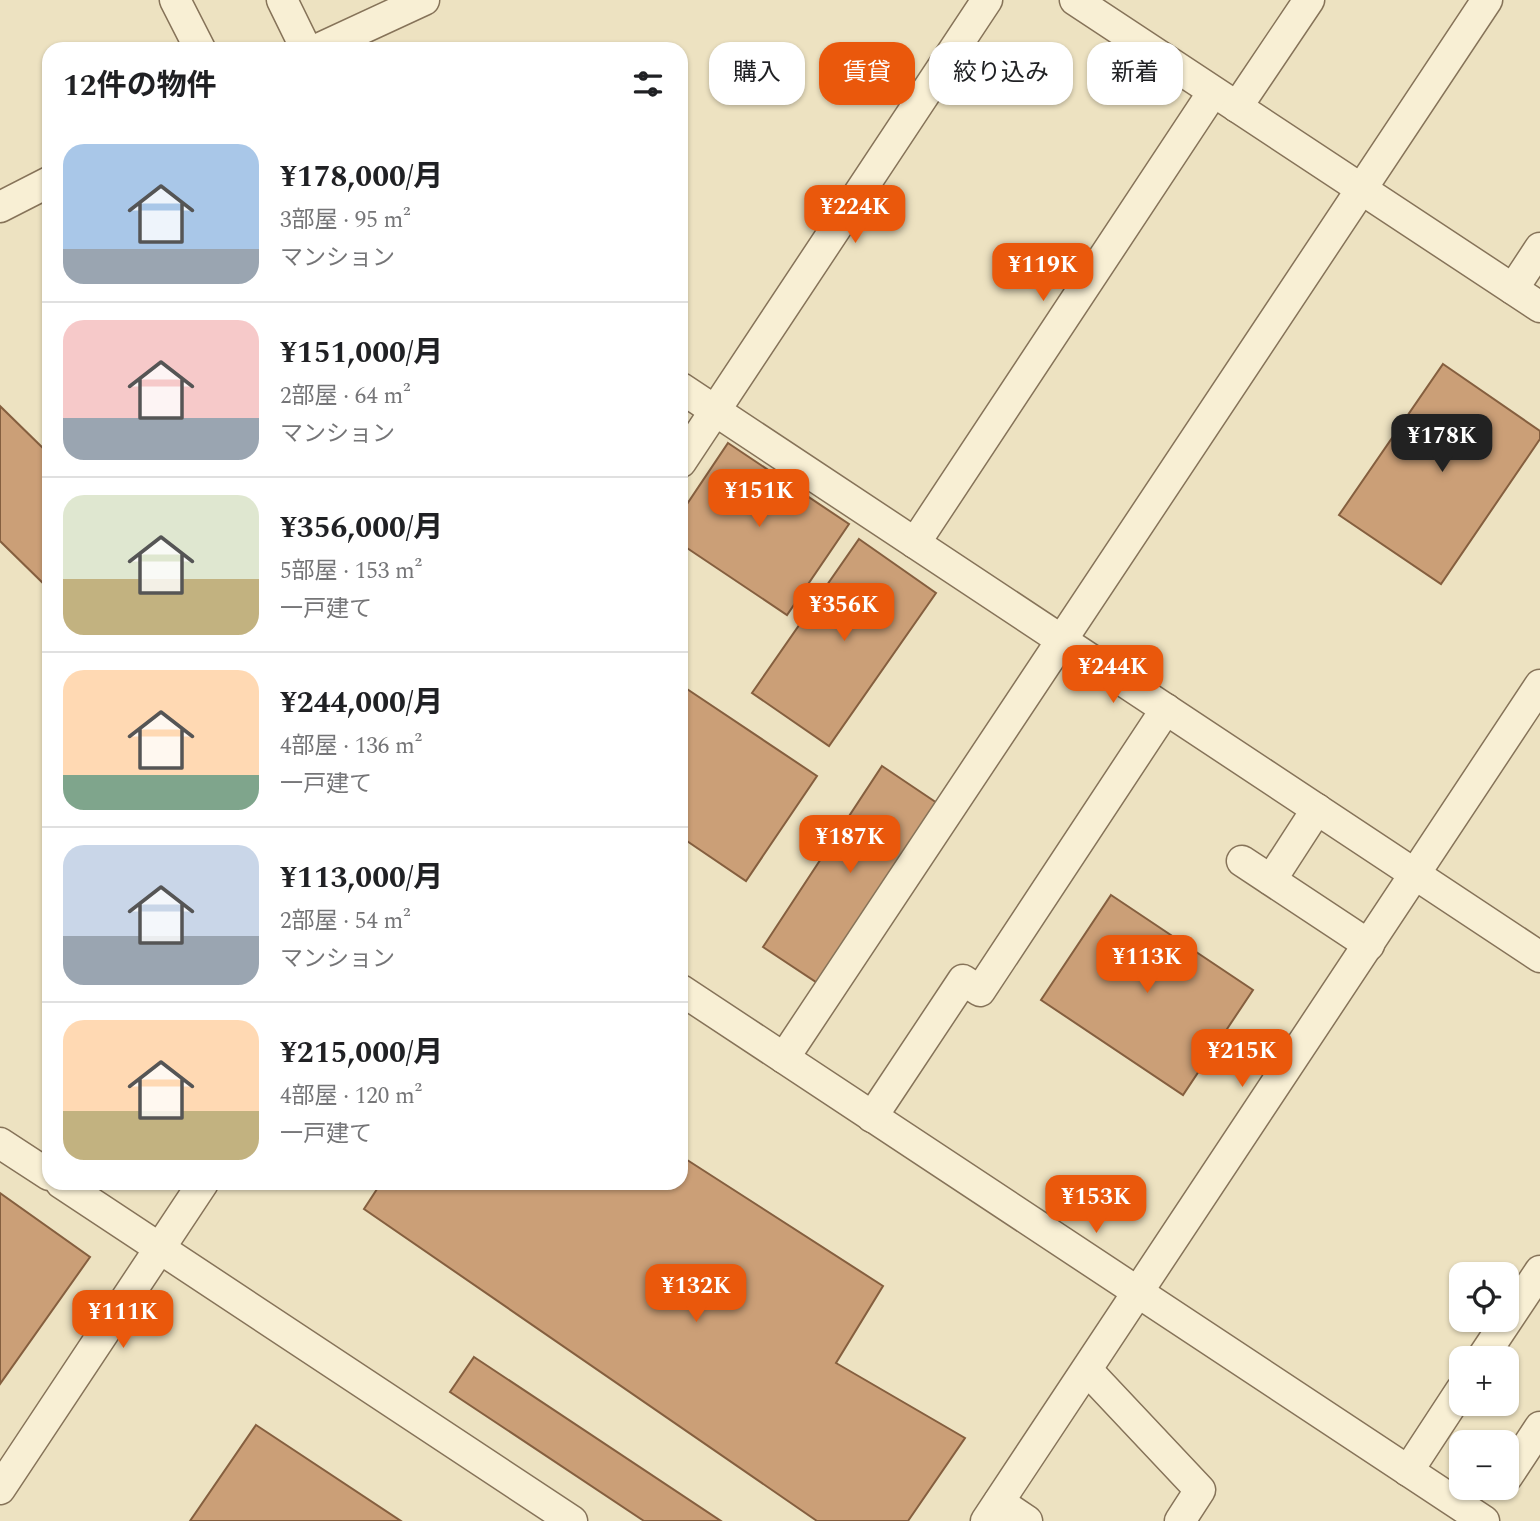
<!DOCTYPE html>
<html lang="ja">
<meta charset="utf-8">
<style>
body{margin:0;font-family:Spectral,"Noto Sans JP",serif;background:#f6f6f6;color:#202124;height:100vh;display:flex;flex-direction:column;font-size:26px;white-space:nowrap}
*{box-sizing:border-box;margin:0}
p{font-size:23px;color:#757577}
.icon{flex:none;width:38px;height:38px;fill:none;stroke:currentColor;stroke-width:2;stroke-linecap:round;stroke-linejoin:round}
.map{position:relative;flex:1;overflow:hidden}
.details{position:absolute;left:42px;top:42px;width:646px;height:1148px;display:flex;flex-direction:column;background:#fff;border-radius:21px;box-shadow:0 2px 5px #0004}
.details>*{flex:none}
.banner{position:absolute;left:709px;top:42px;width:665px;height:63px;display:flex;gap:14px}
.tools{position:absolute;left:1449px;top:1262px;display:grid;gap:14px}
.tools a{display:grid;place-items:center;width:70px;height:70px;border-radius:14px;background:#fff;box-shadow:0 2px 5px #0004;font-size:35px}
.price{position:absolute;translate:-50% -60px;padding:0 16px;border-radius:14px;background:#ea580c;color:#fff;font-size:23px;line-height:46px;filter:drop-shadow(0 2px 4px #0008)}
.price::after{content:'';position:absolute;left:50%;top:42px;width:21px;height:16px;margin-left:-10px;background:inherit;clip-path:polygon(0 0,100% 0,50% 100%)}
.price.on{background:#222;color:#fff}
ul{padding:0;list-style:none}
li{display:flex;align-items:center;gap:21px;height:175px;padding:0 21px}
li+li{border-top:2px solid #e0e0e0}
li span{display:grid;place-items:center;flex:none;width:196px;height:140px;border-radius:21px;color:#555}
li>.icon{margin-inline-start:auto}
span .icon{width:84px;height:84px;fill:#fffc;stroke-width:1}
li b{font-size:30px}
h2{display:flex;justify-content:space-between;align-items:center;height:84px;padding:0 21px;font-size:30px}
.pill{padding:0 24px;border-radius:21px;background:#fff;box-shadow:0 2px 5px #0004;font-size:24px;line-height:63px}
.pill.on{background:#ea580c;color:#fff}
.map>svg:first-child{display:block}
.building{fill:#cb9f77;stroke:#855f3f;stroke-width:2}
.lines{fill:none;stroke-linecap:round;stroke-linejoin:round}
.minor-casing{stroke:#867359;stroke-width:33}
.minor{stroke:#f8efd4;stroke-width:30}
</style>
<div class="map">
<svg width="1540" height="1521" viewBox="0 0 1540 1521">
<rect width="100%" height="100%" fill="#ede2c1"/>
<g class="building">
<polygon points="1443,364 1540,431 1540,439 1441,584 1339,515"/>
<polygon points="0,406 49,454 49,589 0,541"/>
<polygon points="728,443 849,524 787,615 681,544 681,513"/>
<polygon points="859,539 936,593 829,746 752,693"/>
<polygon points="681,685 817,776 746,881 681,837"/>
<polygon points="882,766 937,803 819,984 763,947"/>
<polygon points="1111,895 1253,990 1183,1095 1041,1000"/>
<polygon points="681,1156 883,1286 836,1363 965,1438 908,1521 817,1521 364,1209 381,1183 681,1183"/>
<polygon points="0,1193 90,1257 0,1384"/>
<polygon points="474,1357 721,1521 644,1521 450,1392"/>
<polygon points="256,1425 401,1521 190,1521"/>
</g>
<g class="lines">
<defs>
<g id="minor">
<polyline points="175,0 200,49"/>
<polyline points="282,0 306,49"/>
<polyline points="1075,0 1540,307"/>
<polyline points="318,49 424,0"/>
<polyline points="1237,107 1309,0"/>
<polyline points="0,207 49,182"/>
<polyline points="1513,289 1540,248"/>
<polyline points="681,388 1540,957"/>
<polyline points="681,462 987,0"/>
<polyline points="915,543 1213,92"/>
<polyline points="1242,861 1369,945"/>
<polyline points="1271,880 1317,809"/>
<polyline points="681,990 1484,1521"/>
<polyline points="784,1058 1487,0"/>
<polyline points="872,1117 963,980 980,991 1166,709"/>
<polyline points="0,1143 49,1175"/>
<polyline points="61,1183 572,1521"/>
<polyline points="1482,1358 1540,1271"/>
<polyline points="1087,1370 1200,1490 1180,1521"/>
<polyline points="1408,1471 1461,1390"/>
<polyline points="1507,1477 1540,1427"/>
<polyline points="0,1489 203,1183"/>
<polyline points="999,1502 1027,1521"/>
<polyline points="986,1521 1540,685"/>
</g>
</defs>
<use href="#minor" class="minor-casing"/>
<use href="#minor" class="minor"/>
</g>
</svg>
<div class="tools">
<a><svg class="icon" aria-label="locate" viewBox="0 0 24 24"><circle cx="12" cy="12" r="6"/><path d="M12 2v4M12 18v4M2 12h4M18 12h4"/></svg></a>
<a>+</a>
<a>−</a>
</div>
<b class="price" style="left:855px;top:245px">¥224K</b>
<b class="price" style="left:1043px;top:303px">¥119K</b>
<b class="price on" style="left:1442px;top:474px">¥178K</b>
<b class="price" style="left:759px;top:529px">¥151K</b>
<b class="price" style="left:844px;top:643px">¥356K</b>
<b class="price" style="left:1113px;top:705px">¥244K</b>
<b class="price" style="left:850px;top:875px">¥187K</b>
<b class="price" style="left:1147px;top:995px">¥113K</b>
<b class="price" style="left:1242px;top:1089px">¥215K</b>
<b class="price" style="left:1096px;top:1235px">¥153K</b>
<b class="price" style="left:696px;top:1324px">¥132K</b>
<b class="price" style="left:123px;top:1350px">¥111K</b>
<div class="banner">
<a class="pill">購入</a>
<a class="pill on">賃貸</a>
<a class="pill">絞り込み</a>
<a class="pill">新着</a>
</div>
<section class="details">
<h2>12件の物件<svg class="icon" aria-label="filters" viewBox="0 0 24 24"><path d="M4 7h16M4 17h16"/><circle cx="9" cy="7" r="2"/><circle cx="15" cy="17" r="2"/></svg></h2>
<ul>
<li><span style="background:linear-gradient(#a9c7e8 75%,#9aa5b1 0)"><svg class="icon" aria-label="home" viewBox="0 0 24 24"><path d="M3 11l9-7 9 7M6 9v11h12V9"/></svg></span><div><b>¥178,000/月</b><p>3部屋 · 95 m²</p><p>マンション</p></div></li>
<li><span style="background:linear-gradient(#f6c9c9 70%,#9aa5b1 0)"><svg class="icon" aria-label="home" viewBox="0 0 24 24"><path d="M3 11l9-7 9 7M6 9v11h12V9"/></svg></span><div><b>¥151,000/月</b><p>2部屋 · 64 m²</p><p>マンション</p></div></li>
<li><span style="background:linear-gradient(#dfe7d0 60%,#c2b280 0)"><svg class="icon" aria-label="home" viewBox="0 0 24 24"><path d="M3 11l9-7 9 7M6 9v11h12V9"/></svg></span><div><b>¥356,000/月</b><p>5部屋 · 153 m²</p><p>一戸建て</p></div></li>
<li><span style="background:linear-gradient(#ffd9b3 75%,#7fa58c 0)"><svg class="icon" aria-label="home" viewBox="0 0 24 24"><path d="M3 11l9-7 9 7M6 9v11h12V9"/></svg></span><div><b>¥244,000/月</b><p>4部屋 · 136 m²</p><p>一戸建て</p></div></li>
<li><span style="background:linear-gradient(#c9d6e8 65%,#9aa5b1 0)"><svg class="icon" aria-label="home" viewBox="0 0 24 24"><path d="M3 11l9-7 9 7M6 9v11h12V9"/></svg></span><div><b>¥113,000/月</b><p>2部屋 · 54 m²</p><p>マンション</p></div></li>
<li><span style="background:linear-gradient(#ffd9b3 65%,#c2b280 0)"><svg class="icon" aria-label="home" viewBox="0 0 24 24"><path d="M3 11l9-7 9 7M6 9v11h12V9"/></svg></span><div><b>¥215,000/月</b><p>4部屋 · 120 m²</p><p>一戸建て</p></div></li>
</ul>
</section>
</div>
